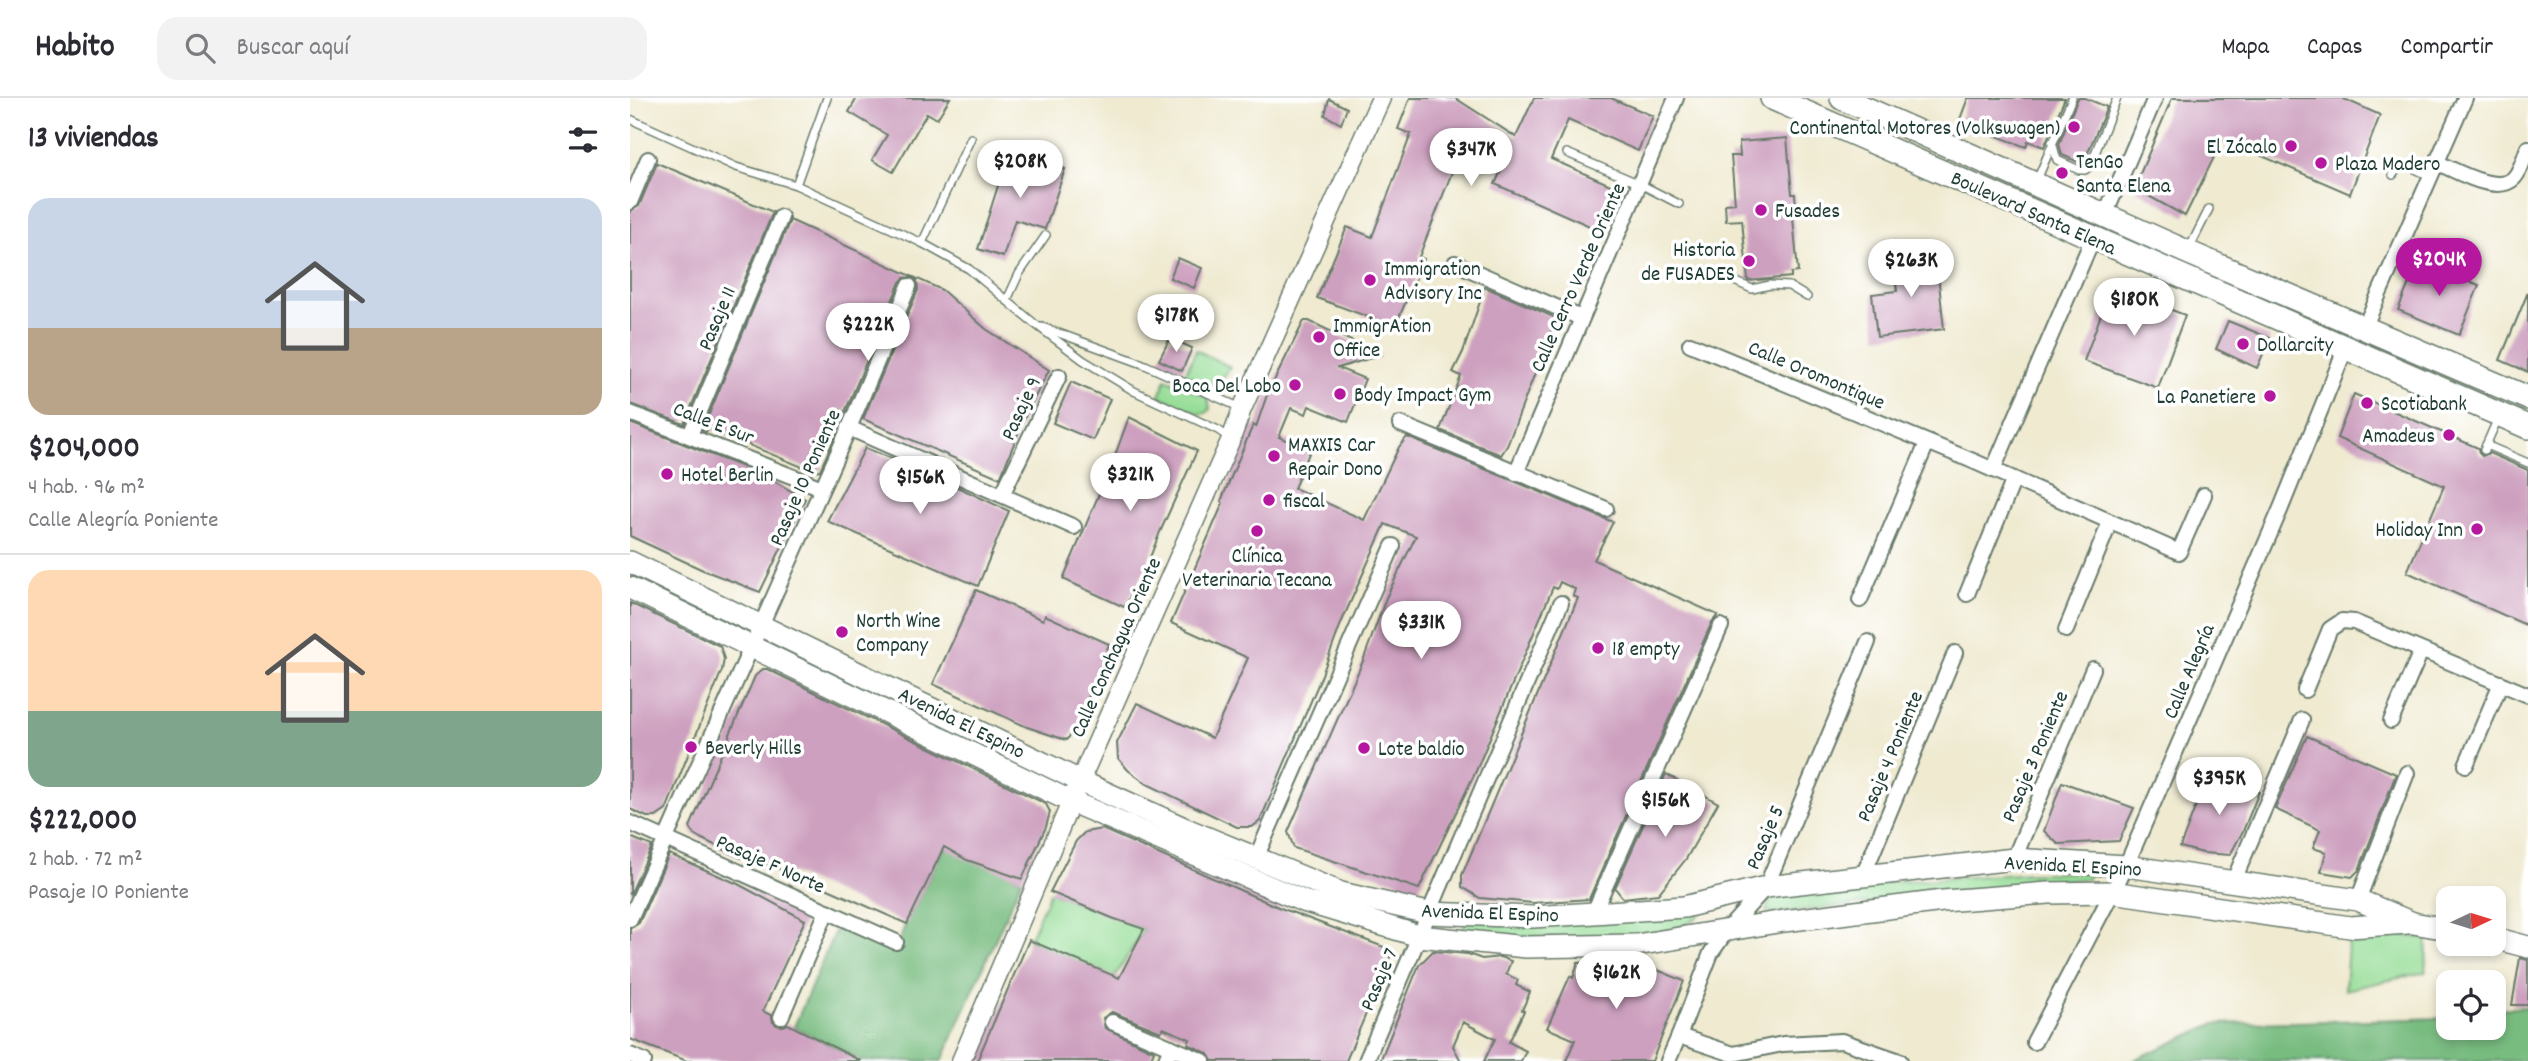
<!DOCTYPE html>
<html lang="es">
<meta charset="utf-8">
<style>
body{margin:0;font-family:Dekko,sans-serif;background:#f2f2f3;color:#2b2b33;height:100vh;display:flex;flex-direction:column;font-size:26px;white-space:nowrap}
*{box-sizing:border-box;margin:0}
p{font-size:23px;color:#7c7c81}
.icon{flex:none;width:38px;height:38px;fill:none;stroke:currentColor;stroke-width:2;stroke-linecap:round;stroke-linejoin:round}
.map{position:relative;flex:1;overflow:hidden}
.sheet{display:flex;flex-direction:column;background:#fff;width:630px}
.sheet>*{flex:none}
.needle{width:46px;rotate:86deg}
.controls{position:absolute;left:1806px;top:788px;display:grid;gap:14px}
.controls a{display:grid;place-items:center;width:70px;height:70px;border-radius:14px;background:#fff;box-shadow:0 4px 10px #0003;font-size:35px}
.price{position:absolute;translate:-50% -60px;padding:0 16px;border-radius:24px;background:#fff;color:#222;font-size:23px;line-height:46px;filter:drop-shadow(0 2px 4px #0008)}
.price::after{content:'';position:absolute;left:50%;top:42px;width:21px;height:16px;margin-left:-10px;background:inherit;clip-path:polygon(0 0,100% 0,50% 100%)}
.price.selected{background:#b5179e;color:#fff}
ul{padding:0;list-style:none}
li{display:grid;align-content:center;gap:14px;height:371px;padding:0 28px}
li+li{border-top:2px solid #e1e1e2}
li span{display:grid;place-items:center;height:217px;border-radius:21px;color:#555}
li>.icon{margin-inline-start:auto}
span .icon{width:126px;height:126px;fill:#fffc;stroke-width:1}
li b{font-size:30px}
h2{display:flex;justify-content:space-between;align-items:center;height:84px;padding:0 28px;font-size:30px}
header{display:flex;align-items:center;gap:42px;box-sizing:border-box;height:98px;padding:0 35px;background:#fff;border-bottom:2px solid #e1e1e2}
header strong{font-size:33px}
nav{display:flex;gap:38px;margin-inline-start:auto;font-size:24px}
.search{width:490px;height:63px;background:#f2f2f3;display:flex;align-items:center;gap:18px;box-sizing:border-box;padding:0 24px;border-radius:21px;color:#7c7c81;font-size:26px}
main{display:flex;flex:1;min-height:0}
.map>svg:first-child{display:block}
.green{fill:#96dd97;stroke:#5a8d66;stroke-width:2}
.forest{fill:#78bc80;stroke:#4c7c5a;stroke-width:2}
.building{fill:#cda0bf}
.lines{fill:none;stroke-linecap:round;stroke-linejoin:round}
.service-casing{stroke:#687a6b;stroke-width:10}
.minor-casing{stroke:#687a6b;stroke-width:18}
.tertiary-casing{stroke:#687a6b;stroke-width:21}
.secondary-casing{stroke:#687a6b;stroke-width:24}
.primary-casing{stroke:#687a6b;stroke-width:26}
.service{stroke:#fff;stroke-width:7}
.minor{stroke:#fff;stroke-width:14}
.tertiary{stroke:#fff;stroke-width:18}
.secondary{stroke:#fff;stroke-width:21}
.primary{stroke:#fff;stroke-width:23}
.poi-dot{fill:#b5179e;stroke:#fff;stroke-width:2.5}
.labels{text-anchor:middle;stroke-width:7;stroke-linejoin:round;paint-order:stroke}
.poi-label{font-size:21px;fill:#1f3d34;stroke:#fff;text-anchor:start}
.street-label{font-size:21px;fill:#1f3d34;stroke:#fff}
</style>
<header>
<strong>Habito</strong>
<div class="search"><svg class="icon" aria-label="search" viewBox="0 0 24 24"><circle cx="10" cy="10" r="6"/><path d="M15 15l6 6"/></svg>Buscar aquí</div>
<nav><a>Mapa</a><a>Capas</a><a>Compartir</a></nav>
</header>
<main>
<section class="sheet">
<h2>13 viviendas<svg class="icon" aria-label="filters" viewBox="0 0 24 24"><path d="M4 7h16M4 17h16"/><circle cx="9" cy="7" r="2"/><circle cx="15" cy="17" r="2"/></svg></h2>
<ul>
<li><span style="background:linear-gradient(#c9d6e8 60%,#b9a48a 0)"><svg class="icon" aria-label="home" viewBox="0 0 24 24"><path d="M3 11l9-7 9 7M6 9v11h12V9"/></svg></span><div><b>$204,000</b><p>4 hab. · 96 m²</p><p>Calle Alegría Poniente</p></div></li>
<li><span style="background:linear-gradient(#ffd9b3 65%,#7fa58c 0)"><svg class="icon" aria-label="home" viewBox="0 0 24 24"><path d="M3 11l9-7 9 7M6 9v11h12V9"/></svg></span><div><b>$222,000</b><p>2 hab. · 72 m²</p><p>Pasaje 10 Poniente</p></div></li>
</ul>
</section>
<div class="map">
<svg width="1898" height="963" viewBox="0 0 1898 963">
<rect width="100%" height="100%" fill="#fff"/>
<filter id="ink" filterUnits="userSpaceOnUse"><feTurbulence type="fractalNoise" baseFrequency=".0143" numOctaves="2"/><feDisplacementMap in="SourceGraphic" scale="14" xChannelSelector="R" yChannelSelector="G"/><feConvolveMatrix kernelMatrix="1 2 1 2 8 2 1 2 1" color-interpolation-filters="sRGB"/></filter>
<filter id="wash" filterUnits="userSpaceOnUse"><feTurbulence type="fractalNoise" baseFrequency=".00686" numOctaves="4" result="noise"/><feDisplacementMap in="SourceGraphic" scale="28" xChannelSelector="R" yChannelSelector="G"/><feGaussianBlur stdDeviation="1.57" result="paint"/><feColorMatrix in="noise" values="0 0 0 0 0 0 0 0 0 0 0 0 0 0 0 0 0 1.4 0 .05"/><feComposite in="paint" operator="in"/></filter>
<g filter="url(#wash)">
<rect width="100%" height="100%" fill="#efead0"/>
<g class="green">
<polygon points="566,252 600,269 590,284 578,287 555,276"/>
<polygon points="536,281 578,299 580,311 576,315 569,316 529,298"/>
<polygon points="1402,775 1459,775 1457,781 1429,782 1416,787 1143,815 1136,813 1140,802 1147,795 1248,785"/>
<polygon points="420,794 514,831 483,882 399,842"/>
<path d="M1065,813L1070,816C1038,854 884,838 834,836V818Z"/>
<polygon points="1719,830 1797,841 1796,874 1715,892"/>
</g>
<g class="forest">
<polygon points="314,749 392,781 312,963 231,963 164,929 207,828 267,851 274,830"/>
<polygon points="1898,909 1898,963 1502,963 1584,926 1818,920 1818,929 1864,929 1864,911"/>
</g>
<g id="blocks">
<g class="building">
<polygon points="227,0 320,0 307,21 297,15 263,74 242,62 257,37 219,14"/>
<polygon points="780,0 825,0 886,39 904,0 981,0 1023,18 1008,53 938,22 921,61 992,92 973,134 865,86 871,73 829,56 789,159 794,161 765,229 687,200 717,129 742,139 781,36 768,31"/>
<polygon points="1338,0 1435,0 1414,49 1398,43 1396,49 1329,24"/>
<polygon points="1448,0 1455,0 1477,9 1453,66 1432,57 1429,46"/>
<polygon points="1542,0 1712,0 1750,17 1720,96 1593,41 1555,118 1504,90"/>
<polygon points="699,1 717,10 711,26 695,17"/>
<polygon points="1157,40 1162,96 1165,96 1167,119 1163,120 1168,174 1161,175 1161,179 1118,183 1112,122 1096,123 1095,106 1105,105 1101,58 1110,58 1109,44"/>
<polygon points="379,53 435,71 415,131 385,122 373,159 348,151"/>
<polygon points="27,65 143,114 54,326 0,306 0,113 9,108"/>
<polygon points="160,122 312,192 356,231 419,272 396,316 370,380 233,321 288,192 287,183 282,179 274,180 270,184 215,314 208,311 200,328 208,332 190,372 182,373 78,330 76,334 72,333"/>
<polygon points="1306,157 1314,231 1247,239 1242,196 1267,193 1263,162"/>
<polygon points="548,160 572,170 564,190 540,180"/>
<polygon points="1788,163 1849,187 1829,237 1768,212"/>
<polygon points="855,189 926,220 877,348 871,357 810,332 831,278 823,274 833,254"/>
<polygon points="1481,189 1555,217 1528,290 1454,263"/>
<polygon points="1898,194 1898,274 1870,262"/>
<polygon points="674,223 679,223 751,257 708,270 735,281 718,324 679,308 676,316 661,310 649,339 680,353 664,390 734,422 769,349 777,339 983,424 964,462 1088,517 1082,524 959,801 903,805 850,800 832,789 832,777 948,500 943,498 945,491 930,484 927,491 923,489 846,673 789,791 664,750 658,734 733,563 756,500 786,438 755,426 712,523 690,582 630,723 622,729 607,729 517,686 498,672 488,660 487,645 507,605 582,640 618,560 541,525 593,405 591,403 623,327 626,329 637,297"/>
<polygon points="1598,223 1640,240 1627,270 1586,251"/>
<polygon points="540,240 562,250 552,273 529,262"/>
<polygon points="441,284 480,301 463,342 423,325"/>
<polygon points="1724,296 1848,350 1849,355 1852,358 1859,355 1898,372 1898,528 1777,474 1814,388 1707,340"/>
<polygon points="499,319 567,353 530,434 513,477 494,509 433,481 483,363"/>
<polygon points="0,325 133,377 175,401 130,494 73,472 0,438"/>
<polygon points="235,350 291,372 379,413 348,488 197,423"/>
<polygon points="346,492 413,522 415,517 479,546 448,626 443,635 436,642 397,629 303,586"/>
<polygon points="0,505 90,548 94,561 92,572 36,712 26,719 17,719 0,711"/>
<polygon points="133,571 137,571 416,706 420,714 416,729 392,781 337,762 314,749 277,826 162,775 109,759 64,737 60,729 125,578"/>
<polygon points="1677,638 1766,676 1729,772 1722,779 1691,774 1696,754 1683,750 1690,732 1645,711"/>
<polygon points="1036,676 1088,705 1056,761 1028,796 993,800 985,790"/>
<polygon points="1578,676 1629,694 1613,733 1600,757 1573,755 1550,749"/>
<polygon points="1432,684 1504,710 1489,743 1428,746 1414,733"/>
<polygon points="472,731 648,809 759,851 760,859 716,963 582,963 577,955 558,946 560,941 533,930 531,934 482,914 473,920 475,930 524,953 520,963 347,963 399,842 489,880 514,831 482,820 420,794 446,743 455,734"/>
<polygon points="0,739 22,748 0,797"/>
<polygon points="39,756 108,786 175,822 133,913 142,918 143,924 147,927 153,928 158,926 231,963 57,963 0,941 0,830 9,825"/>
<polygon points="803,853 838,856 852,861 870,859 881,863 876,876 888,882 886,887 900,894 892,912 894,913 879,944 896,953 891,963 854,963 865,941 833,924 823,948 831,963 750,963 789,867"/>
<polygon points="999,860 1054,883 1022,963 936,963 945,942 917,930 940,878 943,880 948,865 997,863"/>
<polygon points="1890,860 1898,862 1898,907 1882,907"/>
</g>
</g>
</g>
<g filter="url(#ink)">
<use href="#blocks" fill-opacity="0" stroke="#687a6b" stroke-width="2"/>
<g class="lines">
<defs>
<g id="service">
<polyline points="0,21 106,69 166,87 292,145 339,171 405,226 453,262 504,293 588,332 601,341"/>
<polyline points="1422,44 1427,62 1449,72 1455,72 1460,68 1487,0"/>
<polyline points="937,55 1010,86 1049,106"/>
<polyline points="1763,77 1769,69 1781,69 1800,78"/>
<polyline points="1407,82 1442,0"/>
<polyline points="166,87 197,0"/>
<polyline points="292,145 341,40"/>
<polyline points="1559,151 1579,111"/>
<polyline points="1098,180 1122,191 1140,187 1159,188 1177,199"/>
<polyline points="377,202 389,176 416,137"/>
<polyline points="412,229 513,266 611,310"/>
<polyline points="1856,347 1898,365"/>
<polyline points="1854,352 1868,320"/>
</g>
<g id="minor">
<path d="M1808,65C1827,73 1867,97 1884,80C1891,73 1894,59 1898,50"/>
<polyline points="0,104 18,61"/>
<polyline points="1475,117 1525,0"/>
<polyline points="825,165 951,220"/>
<polyline points="1735,228 1835,0"/>
<polyline points="1060,246 1343,363 1549,454 1574,397"/>
<polyline points="0,315 192,390"/>
<polyline points="770,326 976,411"/>
<polyline points="219,330 444,429"/>
<polyline points="60,337 151,119"/>
<polyline points="1363,372 1463,140"/>
<polyline points="886,375 1046,0"/>
<polyline points="372,397 429,278"/>
<polyline points="1337,496 1384,381"/>
<polyline points="1230,502 1297,345"/>
<polyline points="1436,532 1480,424"/>
<polyline points="1238,544 1136,789 1097,832 1081,855 1049,938 1103,956 1153,946 1212,943 1270,963"/>
<polyline points="1675,592 1700,531 1712,523 1724,524 1898,597"/>
<polyline points="1761,623 1791,553"/>
<polyline points="1836,667 1871,585"/>
<polyline points="0,725 266,844"/>
<polyline points="626,760 763,448"/>
<polyline points="1384,761 1463,571"/>
<polyline points="1233,778 1325,555"/>
<polyline points="1604,782 1672,622"/>
<polyline points="1728,802 1777,675"/>
<polyline points="963,816 1091,528"/>
<polyline points="0,821 219,330 279,188"/>
<polyline points="151,919 197,813"/>
<polyline points="482,924 573,963"/>
<polyline points="1404,944 1496,768 1651,410 1716,249"/>
<polyline points="0,957 14,963"/>
<polyline points="535,963 541,949"/>
<polyline points="736,963 931,505"/>
<polyline points="1038,963 1049,938"/>
</g>
<polyline id="tertiary" points="331,963 450,683 601,341 612,311 751,0"/>
<g id="secondary">
<polyline points="0,464 450,683 556,731 711,795 798,815 903,819 1054,809 1136,789 1384,761 1496,768 1728,802 1783,825 1818,831"/>
<polyline points="0,490 442,704 673,803 789,838 896,849 1006,847 1154,823 1313,803 1419,795 1482,794 1720,829 1778,825"/>
<polyline points="1864,840 1898,849"/>
</g>
<g id="primary">
<polyline points="1142,0 1898,329"/>
<polyline points="1212,0 1557,154 1898,300"/>
</g>
</defs>
<use href="#service" class="service-casing"/>
<use href="#minor" class="minor-casing"/>
<use href="#tertiary" class="tertiary-casing"/>
<use href="#secondary" class="secondary-casing"/>
<use href="#primary" class="primary-casing"/>
<use href="#service" class="service"/>
<use href="#minor" class="minor"/>
<use href="#tertiary" class="tertiary"/>
<use href="#secondary" class="secondary"/>
<use href="#primary" class="primary"/>
</g>
</g>
<g class="poi-dot">
<circle cx="1444" cy="29" r="7"/>
<circle cx="1661" cy="48" r="7"/>
<circle cx="1691" cy="65" r="7"/>
<circle cx="1432" cy="75" r="7"/>
<circle cx="1131" cy="112" r="7"/>
<circle cx="1119" cy="163" r="7"/>
<circle cx="740" cy="182" r="7"/>
<circle cx="689" cy="239" r="7"/>
<circle cx="1613" cy="246" r="7"/>
<circle cx="665" cy="287" r="7"/>
<circle cx="710" cy="296" r="7"/>
<circle cx="1640" cy="298" r="7"/>
<circle cx="1737" cy="305" r="7"/>
<circle cx="1819" cy="337" r="7"/>
<circle cx="644" cy="358" r="7"/>
<circle cx="37" cy="376" r="7"/>
<circle cx="639" cy="402" r="7"/>
<circle cx="1847" cy="431" r="7"/>
<circle cx="627" cy="433" r="7"/>
<circle cx="212" cy="534" r="7"/>
<circle cx="968" cy="550" r="7"/>
<circle cx="61" cy="649" r="7"/>
<circle cx="734" cy="650" r="7"/>
</g>
<g class="labels">
<g class="poi-label">
<text x="1430" y="36" text-anchor="end">Continental Motores (Volkswagen)</text>
<text x="1647" y="55" text-anchor="end">El Zócalo</text>
<text x="1446" y="70">TenGo<tspan x="1446" dy="24">Santa Elena</tspan></text>
<text x="1705" y="72">Plaza Madero</text>
<text x="1145" y="119">Fusades</text>
<text x="1105" y="158" text-anchor="end">Historia<tspan x="1105" dy="24">de FUSADES</tspan></text>
<text x="754" y="177">Immigration<tspan x="754" dy="24">Advisory Inc</tspan></text>
<text x="703" y="234">ImmigrAtion<tspan x="703" dy="24">Office</tspan></text>
<text x="1627" y="253">Dollarcity</text>
<text x="651" y="294" text-anchor="end">Boca Del Lobo</text>
<text x="724" y="303">Body Impact Gym</text>
<text x="1626" y="305" text-anchor="end">La Panetiere</text>
<text x="1751" y="312">Scotiabank</text>
<text x="1805" y="344" text-anchor="end">Amadeus</text>
<text x="658" y="353">MAXXIS Car<tspan x="658" dy="24">Repair Dono</tspan></text>
<text x="51" y="383">Hotel Berlin</text>
<text x="653" y="409">fiscal</text>
<text x="1833" y="438" text-anchor="end">Holiday Inn</text>
<text x="627" y="464" text-anchor="middle">Clínica<tspan x="627" dy="24">Veterinaria Tecana</tspan></text>
<text x="226" y="529">North Wine<tspan x="226" dy="24">Company</tspan></text>
<text x="982" y="557">18 empty</text>
<text x="75" y="656">Beverly Hills</text>
<text x="748" y="657">Lote baldio</text>
</g>
<g class="street-label">
<text transform="translate(1404 114) rotate(24)" y="7">Boulevard Santa Elena</text>
<text transform="translate(947 179) rotate(-66)" y="7">Calle Cerro Verde Oriente</text>
<text transform="translate(86 220) rotate(-67)" y="7">Pasaje 11</text>
<text transform="translate(1187 276) rotate(23)" y="7">Calle Oromontique</text>
<text transform="translate(390 310) rotate(-65)" y="7">Pasaje 9</text>
<text transform="translate(84 324) rotate(21)" y="7">Calle E Sur</text>
<text transform="translate(174 379) rotate(-66)" y="7">Pasaje 10 Poniente</text>
<text transform="translate(485 549) rotate(-66)" y="7">Calle Conchagua Oriente</text>
<text transform="translate(1558 573) rotate(-67)" y="7">Calle Alegría</text>
<text transform="translate(332 624) rotate(26)" y="7">Avenida El Espino</text>
<text transform="translate(1259 658) rotate(-67)" y="7">Pasaje 4 Poniente</text>
<text transform="translate(1404 658) rotate(-67)" y="7">Pasaje 3 Poniente</text>
<text transform="translate(1134 739) rotate(-67)" y="7">Pasaje 5</text>
<text transform="translate(141 765) rotate(24)" y="7">Pasaje F Norte</text>
<text transform="translate(1443 767) rotate(3)" y="7">Avenida El Espino</text>
<text transform="translate(860 814) rotate(2)" y="7">Avenida El Espino</text>
<text transform="translate(748 881) rotate(-67)" y="7">Pasaje 7</text>
</g>
</g>
</svg>
<div class="controls">
<a><svg class="needle" viewBox="-14 -14 28 28"><path d="M0-13l5 13h-10z" fill="#e53935"/><path d="M0 13l5-13h-10z" fill="#7c7c81"/></svg></a>
<a><svg class="icon" aria-label="locate" viewBox="0 0 24 24"><circle cx="12" cy="12" r="6"/><path d="M12 2v4M12 18v4M2 12h4M18 12h4"/></svg></a>
</div>
<b class="price" style="left:841px;top:90px">$347K</b>
<b class="price" style="left:390px;top:102px">$208K</b>
<b class="price selected" style="left:1809px;top:200px">$204K</b>
<b class="price" style="left:1281px;top:201px">$263K</b>
<b class="price" style="left:1504px;top:240px">$180K</b>
<b class="price" style="left:546px;top:256px">$178K</b>
<b class="price" style="left:238px;top:265px">$222K</b>
<b class="price" style="left:500px;top:415px">$321K</b>
<b class="price" style="left:290px;top:418px">$156K</b>
<b class="price" style="left:791px;top:563px">$331K</b>
<b class="price" style="left:1589px;top:719px">$395K</b>
<b class="price" style="left:1035px;top:741px">$156K</b>
<b class="price" style="left:986px;top:913px">$162K</b>
</div>
</main>
